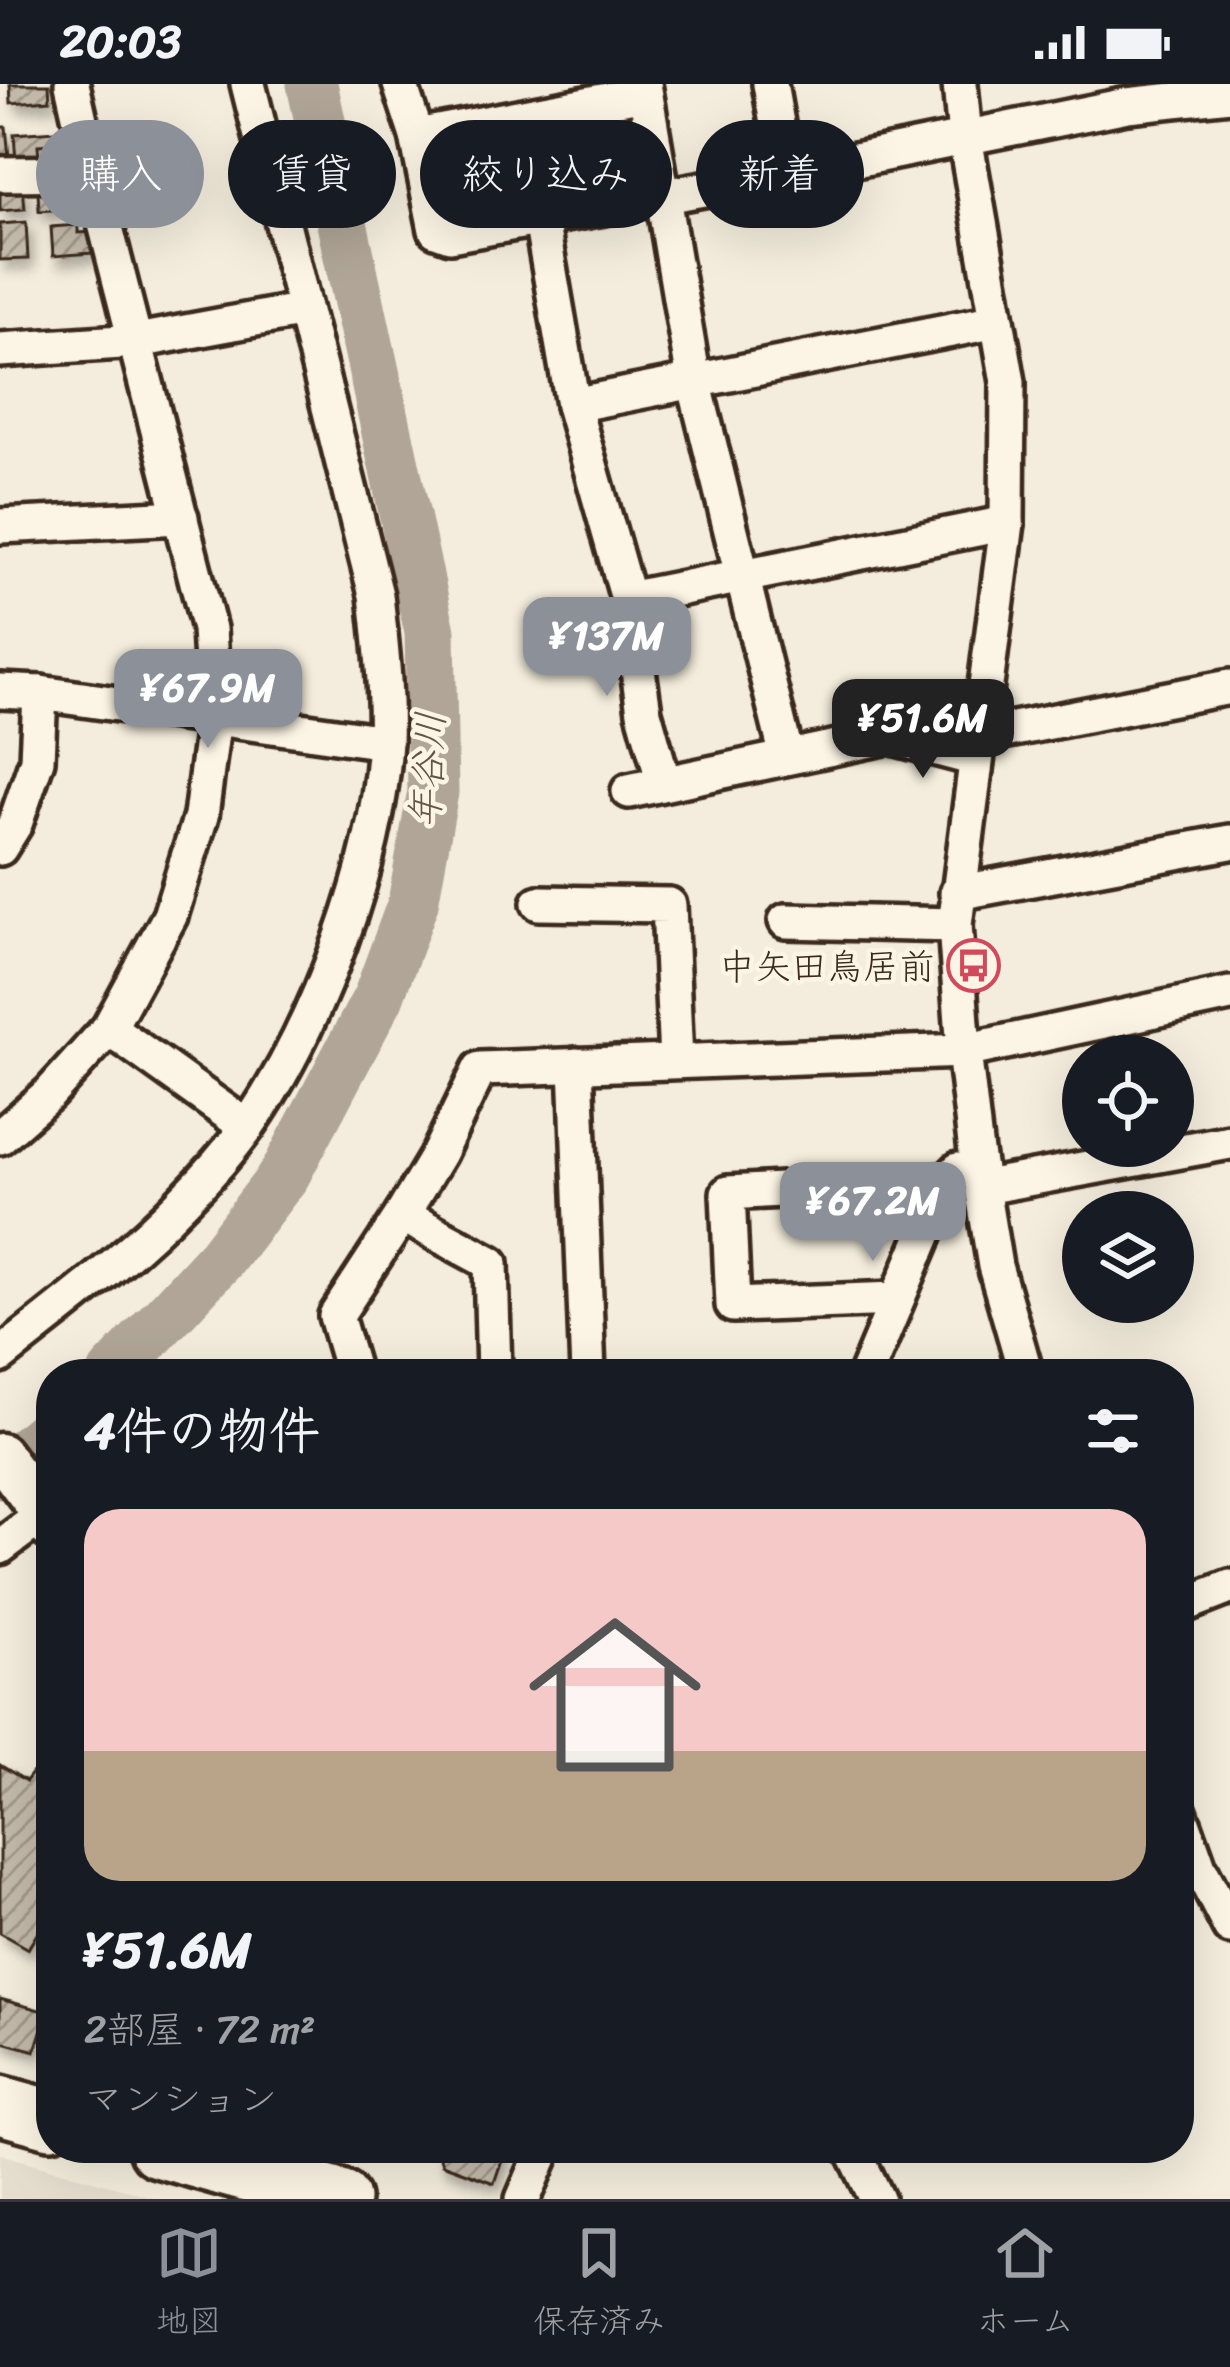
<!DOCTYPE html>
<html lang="ja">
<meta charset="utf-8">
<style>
body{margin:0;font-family:Sriracha,"Klee One",sans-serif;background:#20242c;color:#f1f3f6;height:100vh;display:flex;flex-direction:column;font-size:45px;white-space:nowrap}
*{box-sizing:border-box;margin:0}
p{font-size:39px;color:#9ea1a6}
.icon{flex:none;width:66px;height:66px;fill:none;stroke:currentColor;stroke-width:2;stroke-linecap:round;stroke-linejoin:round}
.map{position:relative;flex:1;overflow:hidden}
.side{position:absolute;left:36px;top:1275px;width:1158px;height:804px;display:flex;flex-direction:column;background:#171b24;border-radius:48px;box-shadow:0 12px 48px #0002}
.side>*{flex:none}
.guide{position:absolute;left:36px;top:36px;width:1158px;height:108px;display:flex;gap:24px}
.tools{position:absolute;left:1062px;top:951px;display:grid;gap:24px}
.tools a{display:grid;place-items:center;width:132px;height:132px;border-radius:50%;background:#171b24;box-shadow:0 12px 48px #0002;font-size:60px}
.price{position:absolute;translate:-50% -102px;padding:0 27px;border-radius:24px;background:#8c9099;color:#fff;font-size:39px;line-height:78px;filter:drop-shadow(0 3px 6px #0008)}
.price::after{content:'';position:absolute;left:50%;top:72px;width:36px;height:27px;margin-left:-18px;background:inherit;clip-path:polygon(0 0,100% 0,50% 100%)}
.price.active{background:#222;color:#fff}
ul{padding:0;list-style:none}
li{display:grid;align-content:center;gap:24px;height:636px;padding:0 48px}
li span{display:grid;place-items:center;height:372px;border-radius:36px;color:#555}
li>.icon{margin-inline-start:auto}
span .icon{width:216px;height:216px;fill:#fffc;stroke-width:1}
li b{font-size:51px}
h2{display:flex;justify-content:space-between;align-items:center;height:144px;padding:0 48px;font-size:51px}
.tag{padding:0 42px;border-radius:54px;background:#171b24;box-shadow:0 12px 48px #0002;font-size:42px;line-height:108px}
.tag.active{background:#8c9099;color:#fff}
.status{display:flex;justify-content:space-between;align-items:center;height:84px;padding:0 60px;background:#171b24;direction:ltr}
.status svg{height:33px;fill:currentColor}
.tab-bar{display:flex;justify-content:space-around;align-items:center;height:168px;border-top:3px solid #363941;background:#171b24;font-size:33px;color:#9ea1a6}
.tab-bar a{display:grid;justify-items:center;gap:6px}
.tab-bar .active{color:#8c9099}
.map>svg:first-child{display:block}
.built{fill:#e5ddce}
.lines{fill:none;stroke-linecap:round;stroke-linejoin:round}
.river{stroke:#b0a596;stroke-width:51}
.building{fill:url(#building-hatch);stroke:#3b2a1e;stroke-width:3;filter:url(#shadow)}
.minor-casing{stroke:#3b2a1e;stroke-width:42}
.tertiary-casing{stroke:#3b2a1e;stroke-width:51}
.trunk-casing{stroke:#3b2a1e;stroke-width:66}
.minor{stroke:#fcf5e5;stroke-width:33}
.tertiary{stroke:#fcf5e5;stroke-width:42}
.trunk{stroke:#fcf5e5;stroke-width:57}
.labels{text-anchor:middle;stroke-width:9;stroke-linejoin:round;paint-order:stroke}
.poi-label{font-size:36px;fill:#3b2a1e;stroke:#fcf5e5;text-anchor:end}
.water-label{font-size:39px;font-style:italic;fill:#645548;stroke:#fcf5e5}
</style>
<div class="status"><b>20:03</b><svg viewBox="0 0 49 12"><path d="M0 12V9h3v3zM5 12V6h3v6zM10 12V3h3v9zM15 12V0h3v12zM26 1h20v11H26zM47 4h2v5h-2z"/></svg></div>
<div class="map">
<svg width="1230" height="2115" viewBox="0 0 1230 2115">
<defs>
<pattern id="building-hatch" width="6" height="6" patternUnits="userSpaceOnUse" patternTransform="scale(3)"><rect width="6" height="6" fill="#c3b9aa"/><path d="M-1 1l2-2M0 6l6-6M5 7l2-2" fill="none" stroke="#a0978a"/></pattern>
<filter id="shadow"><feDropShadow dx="5.5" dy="9" stdDeviation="6" flood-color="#0004"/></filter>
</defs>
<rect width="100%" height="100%" fill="#f4eddd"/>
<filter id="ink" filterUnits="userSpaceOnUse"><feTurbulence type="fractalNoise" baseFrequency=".00833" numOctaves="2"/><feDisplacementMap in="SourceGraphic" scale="24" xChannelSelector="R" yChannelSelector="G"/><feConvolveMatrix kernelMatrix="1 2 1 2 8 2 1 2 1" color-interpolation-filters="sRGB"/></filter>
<g filter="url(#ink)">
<polygon class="built" points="0,2070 160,2115 0,2115"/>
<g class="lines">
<g class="river">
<polyline points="113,1290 221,1174 285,1090 378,914 413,819 433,708 430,548 312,0"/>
<polyline points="0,1389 51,1347"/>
</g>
</g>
<g class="building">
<polygon points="10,0 49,0 50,16 11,19"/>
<polygon points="0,43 6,43 9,73 0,74"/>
<polygon points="55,47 56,60 38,61 39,76 16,77 14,50"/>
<polygon points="0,98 23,102 25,125 0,127"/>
<polygon points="71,106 71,114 85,113 86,129 66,130 66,125 39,127 38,108"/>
<polygon points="26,138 28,175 0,176 0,140"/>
<polygon points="78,141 78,149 91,148 92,169 53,172 51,143"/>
<polygon points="0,1681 26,1697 36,1684 51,1691 51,1826 28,1865 0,1849"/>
<polygon points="0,1915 47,1928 35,1967 0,1957"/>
<polygon points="437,2064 506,2064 494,2099 442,2080"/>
</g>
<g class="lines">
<defs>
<g id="minor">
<polyline points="400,0 417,52 436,146 450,151 786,90 1127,21 1230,10"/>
<polyline points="644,0 694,297 787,673"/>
<polyline points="770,0 786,90"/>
<polyline points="960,0 965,53 1008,298 1007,439 955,841 964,967 976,1068 995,1182 1026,1290"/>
<polyline points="417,52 645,9"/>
<polyline points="0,90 92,89"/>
<polyline points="541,136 573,321 628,515 644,628 664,699"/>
<polyline points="0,266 137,257 304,226"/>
<polyline points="573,321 997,237"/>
<polyline points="0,442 181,433"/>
<polyline points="628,515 1007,439"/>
<polyline points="0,607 40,609 385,658"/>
<polyline points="978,652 1230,603"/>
<polyline points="629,707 889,652 976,675"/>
<polyline points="0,764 15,740 37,676 40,609"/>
<polyline points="957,809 1230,758"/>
<polyline points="539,819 669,821 676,977"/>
<polyline points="786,837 955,841"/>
<polyline points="109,944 247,1043"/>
<polyline points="576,981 588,1290"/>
<polyline points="0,1053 50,1009 109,944 170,832 201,732 214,633 209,545 92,89 72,0"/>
<polyline points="984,1103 1230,1058"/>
<polyline points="402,1131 491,1179 494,1290"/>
<polyline points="896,1215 733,1221 728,1109 947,1097"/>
<path d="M0,1272C62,1222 127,1175 182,1118C205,1095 229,1068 248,1042C318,941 378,780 385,657C387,609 381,559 376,511L248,0"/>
<polyline points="353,1290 336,1232 402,1131 439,1069 480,985 964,967 1230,910"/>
<polyline points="866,1290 947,1097 958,1086"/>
<polyline points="0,1463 44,1430"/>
<polyline points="1179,1523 1230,1503"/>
<polyline points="1179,1727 1199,1783 1230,1843"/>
<polyline points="852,2064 877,2115"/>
<polyline points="523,2115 545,2064"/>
</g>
<polyline id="tertiary" points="0,1371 44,1430 51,1444"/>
<g id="trunk">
<polyline points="0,2021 51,2035"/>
<polyline points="158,2064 340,2115"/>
</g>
</defs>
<use href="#minor" class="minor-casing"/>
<use href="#tertiary" class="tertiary-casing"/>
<use href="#trunk" class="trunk-casing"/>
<use href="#minor" class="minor"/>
<use href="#tertiary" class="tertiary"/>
<use href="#trunk" class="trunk"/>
</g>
</g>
<defs>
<symbol id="bus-ring" viewBox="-11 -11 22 22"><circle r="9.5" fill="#fcf5e5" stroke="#d1495b" stroke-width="1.5"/><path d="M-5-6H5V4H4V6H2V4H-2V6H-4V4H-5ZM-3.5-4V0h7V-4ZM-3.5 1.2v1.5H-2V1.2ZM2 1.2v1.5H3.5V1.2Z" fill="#d1495b"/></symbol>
</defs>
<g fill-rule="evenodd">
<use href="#bus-ring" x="944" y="852" width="59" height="59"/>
</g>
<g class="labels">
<g class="poi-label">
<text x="935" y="895">中矢田鳥居前</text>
</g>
<g class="water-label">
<text transform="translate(427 686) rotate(-87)" y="14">年谷川</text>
</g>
</g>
</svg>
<div class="tools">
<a><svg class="icon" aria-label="locate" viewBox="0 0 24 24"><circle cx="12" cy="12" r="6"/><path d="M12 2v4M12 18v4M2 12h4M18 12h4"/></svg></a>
<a><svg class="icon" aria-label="layers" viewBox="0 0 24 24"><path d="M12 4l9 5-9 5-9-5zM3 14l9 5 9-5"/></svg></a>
</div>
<b class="price" style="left:607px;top:615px">¥137M</b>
<b class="price" style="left:208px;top:667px">¥67.9M</b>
<b class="price active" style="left:923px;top:697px">¥51.6M</b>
<b class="price" style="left:873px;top:1180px">¥67.2M</b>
<div class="guide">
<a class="tag active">購入</a>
<a class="tag">賃貸</a>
<a class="tag">絞り込み</a>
<a class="tag">新着</a>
</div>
<section class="side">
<h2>4件の物件<svg class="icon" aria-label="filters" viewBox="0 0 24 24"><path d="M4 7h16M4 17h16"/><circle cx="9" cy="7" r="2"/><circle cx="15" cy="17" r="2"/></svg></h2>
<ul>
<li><span style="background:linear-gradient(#f6c9c9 65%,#b9a48a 0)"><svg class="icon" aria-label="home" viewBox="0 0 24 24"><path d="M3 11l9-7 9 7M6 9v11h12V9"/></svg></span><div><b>¥51.6M</b><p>2部屋 · 72 m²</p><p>マンション</p></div></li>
</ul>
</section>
</div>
<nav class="tab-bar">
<a class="active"><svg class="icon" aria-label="map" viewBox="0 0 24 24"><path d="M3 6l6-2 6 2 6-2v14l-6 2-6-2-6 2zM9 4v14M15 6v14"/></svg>地図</a>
<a><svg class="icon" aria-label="saved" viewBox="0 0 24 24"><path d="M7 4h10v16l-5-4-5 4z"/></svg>保存済み</a>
<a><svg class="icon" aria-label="home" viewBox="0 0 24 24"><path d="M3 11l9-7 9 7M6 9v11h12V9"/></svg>ホーム</a>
</nav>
